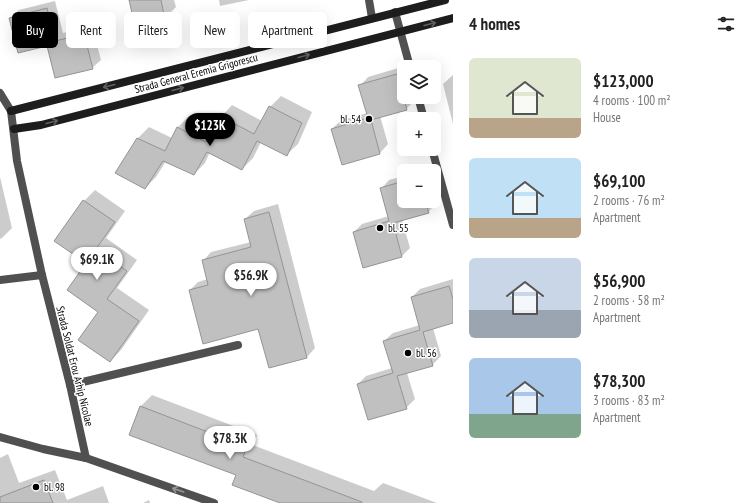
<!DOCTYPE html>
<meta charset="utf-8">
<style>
body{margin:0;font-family:"PT Sans Narrow",sans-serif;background:#f2f2f2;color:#222;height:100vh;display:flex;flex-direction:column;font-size:15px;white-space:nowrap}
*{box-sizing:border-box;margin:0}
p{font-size:13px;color:#767676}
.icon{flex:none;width:22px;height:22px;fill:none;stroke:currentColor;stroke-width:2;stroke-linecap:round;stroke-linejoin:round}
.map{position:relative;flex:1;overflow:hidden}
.drawer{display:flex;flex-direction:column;background:#fff;width:300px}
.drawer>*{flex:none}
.banner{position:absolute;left:12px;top:12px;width:380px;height:36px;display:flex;gap:8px}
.fabs{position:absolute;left:397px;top:60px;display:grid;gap:8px}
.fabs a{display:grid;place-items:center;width:44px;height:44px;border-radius:6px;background:#fff;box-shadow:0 4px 16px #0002;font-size:20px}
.price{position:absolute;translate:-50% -34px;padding:0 9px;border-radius:14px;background:#fff;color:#222;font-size:13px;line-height:26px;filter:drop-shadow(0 1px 2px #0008)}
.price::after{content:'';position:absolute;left:50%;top:24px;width:12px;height:9px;margin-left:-6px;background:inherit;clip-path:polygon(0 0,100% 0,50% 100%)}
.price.on{background:#000;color:#fff}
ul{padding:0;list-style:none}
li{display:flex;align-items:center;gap:12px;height:100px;padding:0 16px}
li span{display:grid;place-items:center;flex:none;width:112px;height:80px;border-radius:6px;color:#555}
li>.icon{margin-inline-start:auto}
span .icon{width:48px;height:48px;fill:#fffc;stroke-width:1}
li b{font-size:17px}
h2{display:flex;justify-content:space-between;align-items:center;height:48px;padding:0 16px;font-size:17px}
.tag{padding:0 14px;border-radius:6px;background:#fff;box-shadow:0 4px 16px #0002;font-size:14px;line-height:36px}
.tag.on{background:#000;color:#fff}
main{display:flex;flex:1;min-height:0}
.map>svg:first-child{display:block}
.shadow{fill:#0003}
.building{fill:#c0c0c0;stroke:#949494}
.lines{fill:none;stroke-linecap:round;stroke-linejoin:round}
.lane{stroke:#505050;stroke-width:8}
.street{stroke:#505050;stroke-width:8}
.secondary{stroke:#1d1d1d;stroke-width:8}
.oneway{stroke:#616161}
.oneway2{stroke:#969696}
.poi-dot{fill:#000;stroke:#fff;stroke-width:1.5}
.labels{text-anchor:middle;stroke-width:3;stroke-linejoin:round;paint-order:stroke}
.street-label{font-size:11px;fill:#000;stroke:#fff}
.poi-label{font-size:11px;fill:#000;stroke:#fff;text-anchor:start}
</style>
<main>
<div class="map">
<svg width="453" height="503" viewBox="0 0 453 503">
<rect width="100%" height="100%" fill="#fff"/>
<g class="shadow">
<polygon points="130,0 174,0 176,7 164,19"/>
<polygon points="219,0 249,0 220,6"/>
<polygon points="55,1 63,33 92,26 101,60 92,68 47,45 10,18 19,10"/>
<polygon points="405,66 404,67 404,97 414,97 415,100 406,109 380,116 388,144 380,153 342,164 332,129 340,121 367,113 360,86 368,77"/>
<polygon points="453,75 453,124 443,84"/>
<polygon points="281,96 312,112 298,144 286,155 261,142 253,158 242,169 210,152 205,163 194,174 166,161 156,177 145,188 138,138 149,127 172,138 178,127 189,116 214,129 221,117 232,105 262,121 270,107"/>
<polygon points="404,176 404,201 434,201 434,194 437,203 428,212 402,220 410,248 402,256 364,267 354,232 362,224 389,216 381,189 389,180"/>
<polygon points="0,177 12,228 2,238 0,239"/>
<polygon points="95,190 125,211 106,238 137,260 117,288 149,310 121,350 110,361 100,311 87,263 84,201"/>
<polygon points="278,204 315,348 307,357 269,367 259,328 190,290 198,282 208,279 203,261 211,252 251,242 245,219 254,211"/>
<polygon points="453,279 453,322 433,328 441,356 432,365 407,373 415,399 406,408 358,384 366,376 392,368 384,341 393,333 420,325 412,297 420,289"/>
<polygon points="152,395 257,435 253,445 374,491 383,483 437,503 283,503 237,475 140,407"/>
<polygon points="8,454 19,483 55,470 67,500 103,486 109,503 0,503 0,458"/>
<polygon points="149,500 150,503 143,503"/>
</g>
<g class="building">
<polygon points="129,0 161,0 165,20 135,26"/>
<polygon points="47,8 55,41 84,34 93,69 55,78 47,46 18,53 9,18"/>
<polygon points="397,74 407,110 371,120 380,154 342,165 331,129 368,118 358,85"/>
<polygon points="269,106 302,123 287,156 257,141 242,170 207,152 194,175 163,161 145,189 115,173 137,138 165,151 177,127 206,142 220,116 254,134"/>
<polygon points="404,181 404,201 425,201 429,213 393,223 402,257 363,268 353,232 389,221 380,188"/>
<polygon points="83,200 115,222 96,249 127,271 107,299 139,321 110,362 78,340 98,312 67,290 86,263 54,241"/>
<polygon points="269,212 307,358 269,368 258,329 203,344 189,290 208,285 202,260 251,247 244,219"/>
<polygon points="449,286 453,299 453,323 423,332 433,366 397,376 407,409 368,420 357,384 393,373 383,341 420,330 411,297"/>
<polygon points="140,406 247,447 243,457 362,502 362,503 280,503 232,485 236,475 129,435"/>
<polygon points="44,480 53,503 0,503 0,497"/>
</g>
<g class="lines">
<g class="lane">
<polyline points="0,280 42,275"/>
<polyline points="70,385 238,345"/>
</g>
<g class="street">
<polyline points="369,0 372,18"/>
<polyline points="395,12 410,67"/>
<polyline points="0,93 11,111 17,161 42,275 70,385 86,458"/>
<polyline points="418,97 424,119"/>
<polyline points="432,149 453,225"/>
<polyline points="0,437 43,449 86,458 214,503"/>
</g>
<g class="secondary">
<polyline points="11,111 445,0"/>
<polyline points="14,129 41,125 453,18"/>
</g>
</g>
<defs><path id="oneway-shaft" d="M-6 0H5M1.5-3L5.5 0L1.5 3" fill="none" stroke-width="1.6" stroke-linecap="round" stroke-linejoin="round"/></defs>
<g class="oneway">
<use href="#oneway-shaft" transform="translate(430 24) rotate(-14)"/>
<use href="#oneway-shaft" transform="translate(304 56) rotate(-15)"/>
<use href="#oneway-shaft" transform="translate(109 86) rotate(166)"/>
<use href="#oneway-shaft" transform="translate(178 89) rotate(-15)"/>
<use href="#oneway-shaft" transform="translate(52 122) rotate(-15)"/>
</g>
<use class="oneway2" href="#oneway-shaft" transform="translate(178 490) rotate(-161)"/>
<g class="poi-dot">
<circle cx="369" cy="119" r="4"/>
<circle cx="380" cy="228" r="4"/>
<circle cx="408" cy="353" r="4"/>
<circle cx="36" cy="487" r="4"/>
</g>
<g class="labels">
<g class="street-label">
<text transform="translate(196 73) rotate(-15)" y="4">Strada General Eremia Grigorescu</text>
<text transform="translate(75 366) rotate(76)" y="4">Strada Soldat Erou Arhip Nicolae</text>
</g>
<g class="poi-label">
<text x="361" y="123" text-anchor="end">bl. 54</text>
<text x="388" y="232">bl. 55</text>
<text x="416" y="357">bl. 56</text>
<text x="44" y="491">bl. 98</text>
</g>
</g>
</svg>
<div class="fabs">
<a><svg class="icon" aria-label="layers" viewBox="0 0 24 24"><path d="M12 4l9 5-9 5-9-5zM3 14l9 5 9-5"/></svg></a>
<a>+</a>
<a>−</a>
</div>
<b class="price on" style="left:210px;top:147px">$123K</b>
<b class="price" style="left:97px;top:281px">$69.1K</b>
<b class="price" style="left:251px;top:297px">$56.9K</b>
<b class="price" style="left:230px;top:460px">$78.3K</b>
<div class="banner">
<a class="tag on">Buy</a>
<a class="tag">Rent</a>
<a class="tag">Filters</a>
<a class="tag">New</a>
<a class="tag">Apartment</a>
</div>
</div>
<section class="drawer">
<h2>4 homes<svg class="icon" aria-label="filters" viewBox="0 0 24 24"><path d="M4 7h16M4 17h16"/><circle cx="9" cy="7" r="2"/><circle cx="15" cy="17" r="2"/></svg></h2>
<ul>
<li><span style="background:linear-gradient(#dfe7d0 75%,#b9a48a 0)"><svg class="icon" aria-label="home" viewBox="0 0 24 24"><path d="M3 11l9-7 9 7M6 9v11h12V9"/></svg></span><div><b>$123,000</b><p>4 rooms · 100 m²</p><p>House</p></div></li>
<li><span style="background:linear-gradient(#bfe0f5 75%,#b9a48a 0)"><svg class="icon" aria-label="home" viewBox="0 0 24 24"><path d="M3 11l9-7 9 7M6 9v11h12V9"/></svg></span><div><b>$69,100</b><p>2 rooms · 76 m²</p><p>Apartment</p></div></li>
<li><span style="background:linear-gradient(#c9d6e8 65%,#9aa5b1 0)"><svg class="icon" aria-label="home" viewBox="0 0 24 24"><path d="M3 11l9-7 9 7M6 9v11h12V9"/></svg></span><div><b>$56,900</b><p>2 rooms · 58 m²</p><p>Apartment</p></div></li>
<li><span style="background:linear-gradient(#a9c7e8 70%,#7fa58c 0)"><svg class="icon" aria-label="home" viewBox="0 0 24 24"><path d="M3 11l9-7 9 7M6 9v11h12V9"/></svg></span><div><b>$78,300</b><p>3 rooms · 83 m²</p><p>Apartment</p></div></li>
</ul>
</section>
</main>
